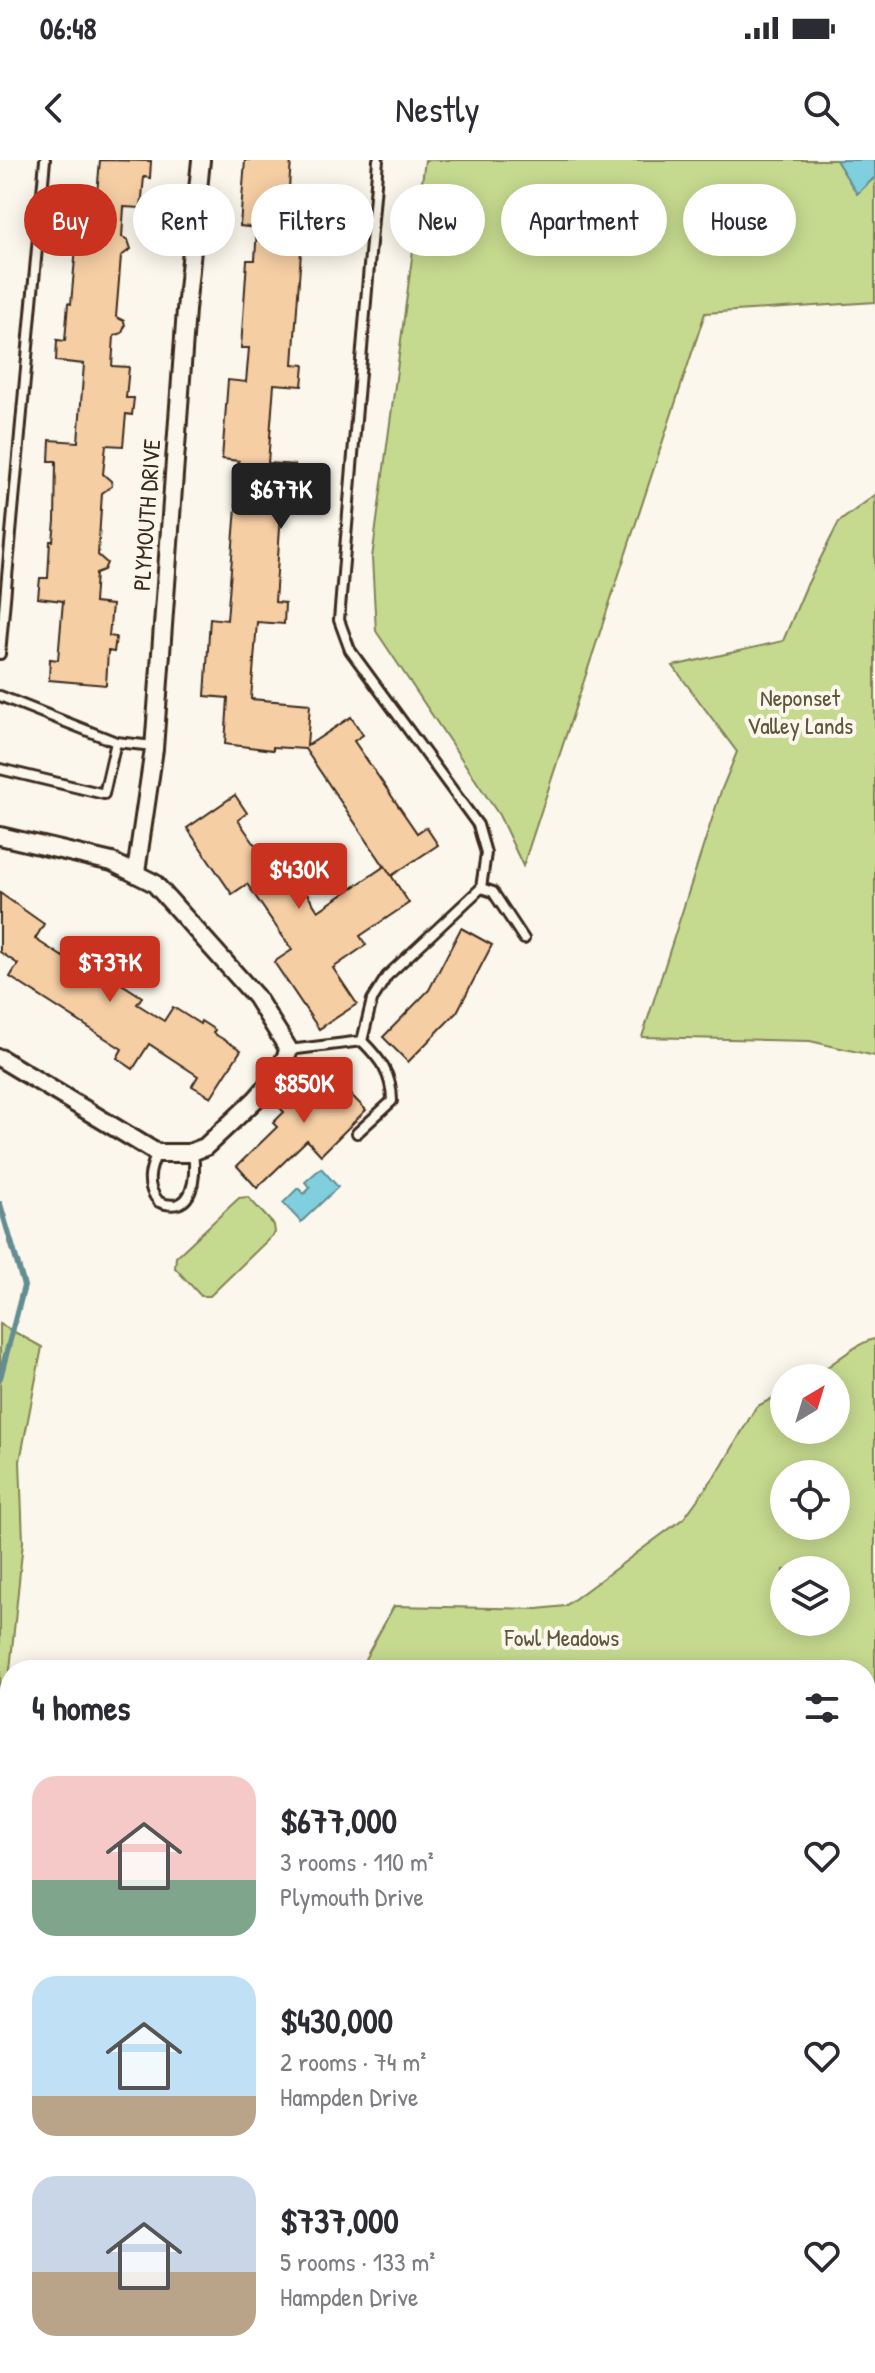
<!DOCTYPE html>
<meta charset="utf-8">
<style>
body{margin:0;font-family:"Patrick Hand",sans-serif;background:#f2f2f3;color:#2b2b33;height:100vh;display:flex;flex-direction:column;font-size:30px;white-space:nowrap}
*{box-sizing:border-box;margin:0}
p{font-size:26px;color:#7c7c81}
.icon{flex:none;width:44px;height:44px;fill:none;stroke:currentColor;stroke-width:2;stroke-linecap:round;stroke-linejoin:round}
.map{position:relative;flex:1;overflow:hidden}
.side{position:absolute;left:0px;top:1500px;width:876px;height:714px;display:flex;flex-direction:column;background:#fff;border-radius:32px 32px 0 0;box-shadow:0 4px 20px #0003}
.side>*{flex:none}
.hud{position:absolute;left:24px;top:24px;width:828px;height:72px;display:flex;gap:16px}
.needle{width:52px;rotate:38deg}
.buttons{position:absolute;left:770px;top:1204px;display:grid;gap:16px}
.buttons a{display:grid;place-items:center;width:80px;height:80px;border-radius:50%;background:#fff;box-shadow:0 4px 20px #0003;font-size:40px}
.price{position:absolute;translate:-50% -68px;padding:0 18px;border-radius:8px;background:#c8321e;color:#fff;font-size:26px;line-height:52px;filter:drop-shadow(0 2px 4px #0008)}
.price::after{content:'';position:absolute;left:50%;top:48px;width:24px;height:18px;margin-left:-12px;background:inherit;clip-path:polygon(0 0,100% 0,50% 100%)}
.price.on{background:#222;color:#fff}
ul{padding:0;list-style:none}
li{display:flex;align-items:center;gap:24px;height:200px;padding:0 32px}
li span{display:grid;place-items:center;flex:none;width:224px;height:160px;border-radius:24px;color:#555}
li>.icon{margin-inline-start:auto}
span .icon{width:96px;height:96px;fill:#fffc;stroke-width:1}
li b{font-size:34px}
h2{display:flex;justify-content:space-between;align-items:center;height:96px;padding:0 32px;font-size:34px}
.tag{padding:0 28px;border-radius:36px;background:#fff;box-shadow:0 4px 20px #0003;font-size:28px;line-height:72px}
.tag.on{background:#c8321e;color:#fff}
.status{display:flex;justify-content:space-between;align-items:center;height:56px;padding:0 40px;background:#fff;direction:ltr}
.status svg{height:22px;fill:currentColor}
header{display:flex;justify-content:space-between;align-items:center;height:104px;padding:0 32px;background:#fff;font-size:36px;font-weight:600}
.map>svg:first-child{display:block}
.green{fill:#c6da8f;stroke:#808256;stroke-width:2;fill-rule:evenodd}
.water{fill:#80cfde;stroke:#648d91;stroke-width:2}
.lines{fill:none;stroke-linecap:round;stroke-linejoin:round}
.stream{stroke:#648d91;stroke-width:6}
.building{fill:#f5cea4;stroke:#3b2a1e;stroke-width:2}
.lane-casing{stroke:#3b2a1e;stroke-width:14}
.street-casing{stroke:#3b2a1e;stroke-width:22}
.lane{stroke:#fbf7ec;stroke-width:8}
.street{stroke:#fbf7ec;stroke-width:16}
.labels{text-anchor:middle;stroke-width:8;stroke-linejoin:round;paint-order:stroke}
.street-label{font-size:24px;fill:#3b2a1e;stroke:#fbf7ec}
.park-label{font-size:24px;fill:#5e563a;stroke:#fbf7ec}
</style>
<div class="status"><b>06:48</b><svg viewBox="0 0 49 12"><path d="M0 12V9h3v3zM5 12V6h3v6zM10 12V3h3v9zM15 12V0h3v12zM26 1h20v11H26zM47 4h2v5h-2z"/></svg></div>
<header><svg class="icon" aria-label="back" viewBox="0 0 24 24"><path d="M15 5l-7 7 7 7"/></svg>Nestly<svg class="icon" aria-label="search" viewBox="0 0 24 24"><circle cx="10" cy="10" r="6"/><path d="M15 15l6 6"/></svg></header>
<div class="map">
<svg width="875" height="2213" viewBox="0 0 875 2213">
<rect width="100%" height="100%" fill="#fbf7ec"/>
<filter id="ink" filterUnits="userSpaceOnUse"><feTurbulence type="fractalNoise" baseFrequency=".0125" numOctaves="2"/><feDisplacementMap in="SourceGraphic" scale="16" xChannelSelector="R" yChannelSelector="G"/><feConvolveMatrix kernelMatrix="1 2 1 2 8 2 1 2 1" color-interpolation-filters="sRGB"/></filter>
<g filter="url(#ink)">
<g class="green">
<polygon points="425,0 836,0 857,33 875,17 875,142 705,153 523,706 499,655 376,471 372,398"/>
<polygon points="875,335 875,896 810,881 642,877 721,631 737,592 673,506 783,481 806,427 839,362"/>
<polygon points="248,1037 274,1065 275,1073 210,1136 201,1136 175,1108 176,1097 239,1038"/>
<polygon points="0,1164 42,1187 20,1301 23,1382 10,1510 5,1631 10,1685 10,1782 0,1806"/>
<path d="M875,1179V2213H0V2179L10,2161V2204H866V1510H359L394,1446L538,1449L565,1446L684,1358L722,1306L756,1247L784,1232V1270H836V1218H810C828,1209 858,1181 875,1179ZM784,1314H836V1366H784ZM784,1410H836V1462H784Z"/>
</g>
<g class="water">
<polygon points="836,0 875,0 875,17 857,34"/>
<polygon points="321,1008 338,1027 301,1062 283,1043 298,1028 304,1034 310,1028 305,1022"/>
</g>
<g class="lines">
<g class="stream">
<polyline points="0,1044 24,1126 0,1218"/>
<polyline points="0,1824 0,1826"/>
<polyline points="0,2030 10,2036"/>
<polyline points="465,2204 483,2213"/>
</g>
</g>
<g class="building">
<polygon points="100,0 151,1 150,18 144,17 141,48 124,47 122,77 128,80 131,89 121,96 116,157 124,161 125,166 122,173 114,176 112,206 129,207 126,238 134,238 132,255 126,254 123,286 106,285 103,314 111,321 112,326 102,333 98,395 107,403 104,410 96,413 94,443 112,445 109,476 116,477 114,492 108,491 106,525 49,520 50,499 58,500 63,441 38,438 40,418 48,418 50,381 53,381 55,361 56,301 49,301 50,280 78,282 84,204 56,201 57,180 65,181 68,143 71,144 77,76 74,76 74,64 67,64 69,42 96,45"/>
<polygon points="245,0 291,0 286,70 313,72 311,93 301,92 293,204 304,205 302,226 274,224 268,303 295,305 293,326 283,325 279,382 275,442 285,443 284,464 257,462 251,539 310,544 307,586 351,557 363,575 354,581 417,673 426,667 438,685 391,716 305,589 273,587 273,590 225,584 228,538 205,536 210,458 227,460 236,347 239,301 222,299 228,220 246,222 249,188 241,188 247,100 255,100 257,68 240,66"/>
<polygon points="235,635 247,653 238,660 271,708 284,699 318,751 385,706 409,743 360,776 366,785 333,808 357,844 319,869 274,802 292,790 247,724 232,734 187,668"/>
<polygon points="0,733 44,764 35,779 63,797 67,789 142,837 137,844 164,861 173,847 200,864 201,861 215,870 213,873 241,890 211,937 192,926 198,916 149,884 133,909 117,898 122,889 10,817 18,804 0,792"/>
<polygon points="461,768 492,785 457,852 408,902 383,877 429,830"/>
<polygon points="322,905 366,950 321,995 307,980 257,1028 237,1006 277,967 273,963 284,952 279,947"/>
</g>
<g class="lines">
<defs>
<g id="lane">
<polyline points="0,494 45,0"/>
<polyline points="0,536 116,582"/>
<polyline points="0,609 104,634 116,582 154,586"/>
<polyline points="481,728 493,732 524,779"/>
<polyline points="289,890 362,881 372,840 387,816 481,728 486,693 478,665 350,490 339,460 378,0"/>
<path d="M357,973L392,941C392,914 380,899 362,881"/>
<path d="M157,993C149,1011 145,1026 159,1042C195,1056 196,1015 193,992"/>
</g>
<g id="street">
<polyline points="0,676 112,702 154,723 256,837 289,890 276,916 256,939 205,987 189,993 157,993 0,898"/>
<polyline points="136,712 154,589 186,150 201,0"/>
</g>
</defs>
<use href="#lane" class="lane-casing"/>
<use href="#street" class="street-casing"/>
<use href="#lane" class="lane"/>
<use href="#street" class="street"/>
</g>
</g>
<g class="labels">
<g class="street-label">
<text transform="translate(147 355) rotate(-86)" y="8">PLYMOUTH DRIVE</text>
</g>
<g class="park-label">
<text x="800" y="546">Neponset<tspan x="800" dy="28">Valley Lands</tspan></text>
<text x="562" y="1486">Fowl Meadows</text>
</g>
</g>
</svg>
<div class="buttons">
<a><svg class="needle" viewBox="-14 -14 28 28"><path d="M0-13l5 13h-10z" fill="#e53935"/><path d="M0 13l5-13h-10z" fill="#7c7c81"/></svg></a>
<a><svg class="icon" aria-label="locate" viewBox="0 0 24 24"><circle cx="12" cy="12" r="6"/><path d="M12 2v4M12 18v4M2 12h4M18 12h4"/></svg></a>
<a><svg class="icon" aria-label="layers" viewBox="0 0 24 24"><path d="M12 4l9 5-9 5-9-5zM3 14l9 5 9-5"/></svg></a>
</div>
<b class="price on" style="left:281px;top:371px">$677K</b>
<b class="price" style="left:299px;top:751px">$430K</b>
<b class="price" style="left:110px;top:844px">$737K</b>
<b class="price" style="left:304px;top:965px">$850K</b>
<div class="hud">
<a class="tag on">Buy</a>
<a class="tag">Rent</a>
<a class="tag">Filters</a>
<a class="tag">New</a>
<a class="tag">Apartment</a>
<a class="tag">House</a>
</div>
<section class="side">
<h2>4 homes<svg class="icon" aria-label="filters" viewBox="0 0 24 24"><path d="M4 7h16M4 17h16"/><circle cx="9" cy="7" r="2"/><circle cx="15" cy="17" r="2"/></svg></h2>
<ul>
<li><span style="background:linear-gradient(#f6c9c9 65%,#7fa58c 0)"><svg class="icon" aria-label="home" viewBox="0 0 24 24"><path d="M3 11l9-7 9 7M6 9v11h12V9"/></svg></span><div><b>$677,000</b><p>3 rooms · 110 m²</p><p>Plymouth Drive</p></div><svg class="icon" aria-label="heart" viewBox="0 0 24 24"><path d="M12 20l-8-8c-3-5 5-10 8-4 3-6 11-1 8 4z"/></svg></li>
<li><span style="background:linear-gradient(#bfe0f5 75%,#b9a48a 0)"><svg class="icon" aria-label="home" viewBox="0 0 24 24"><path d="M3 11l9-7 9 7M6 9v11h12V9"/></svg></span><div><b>$430,000</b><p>2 rooms · 74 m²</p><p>Hampden Drive</p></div><svg class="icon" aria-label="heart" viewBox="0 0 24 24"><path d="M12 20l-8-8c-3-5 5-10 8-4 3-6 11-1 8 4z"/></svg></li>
<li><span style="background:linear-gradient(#c9d6e8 60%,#b9a48a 0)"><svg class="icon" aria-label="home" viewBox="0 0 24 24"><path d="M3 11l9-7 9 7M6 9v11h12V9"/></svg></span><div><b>$737,000</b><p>5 rooms · 133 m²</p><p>Hampden Drive</p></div><svg class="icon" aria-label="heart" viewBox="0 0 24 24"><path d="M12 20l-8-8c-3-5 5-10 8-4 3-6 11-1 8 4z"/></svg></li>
</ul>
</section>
</div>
